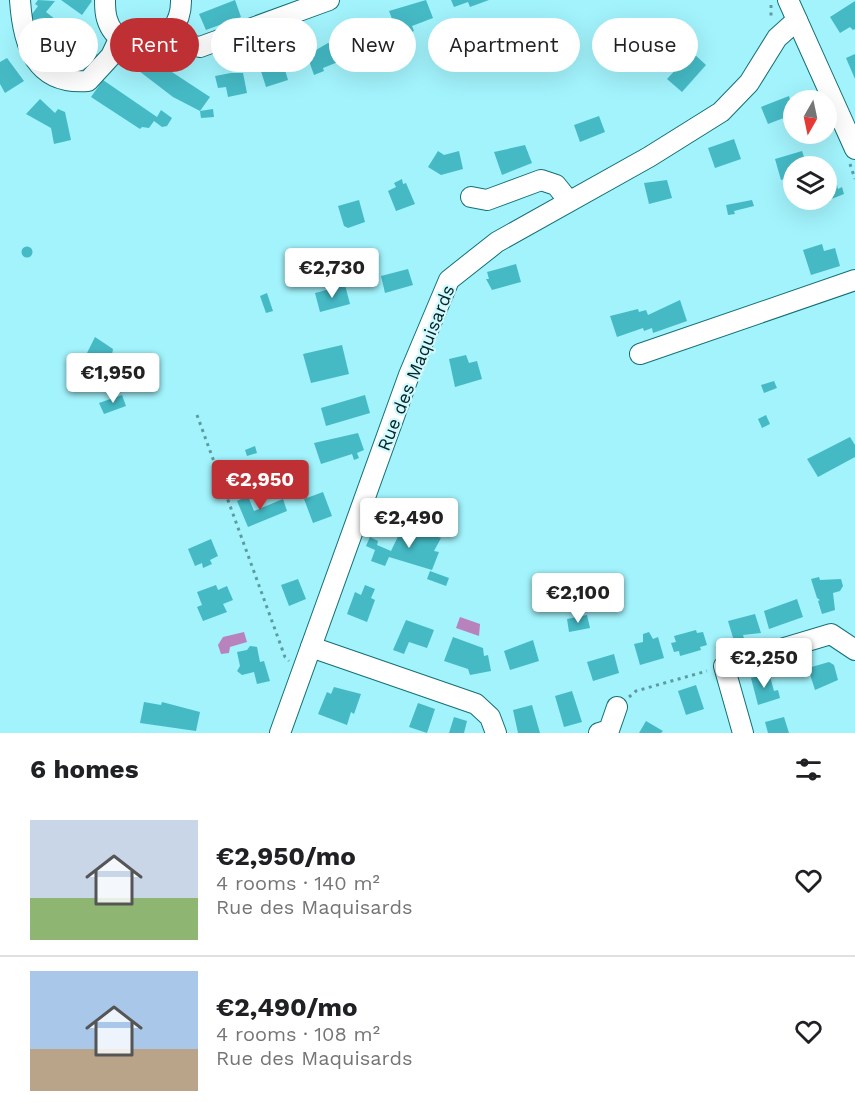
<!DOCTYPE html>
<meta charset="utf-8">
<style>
body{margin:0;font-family:"Work Sans",sans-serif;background:#f2f2f2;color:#202124;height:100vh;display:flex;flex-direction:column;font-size:22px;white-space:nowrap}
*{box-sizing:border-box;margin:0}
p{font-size:20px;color:#757577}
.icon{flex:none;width:33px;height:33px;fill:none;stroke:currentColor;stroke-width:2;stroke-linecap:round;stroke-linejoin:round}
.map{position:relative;height:733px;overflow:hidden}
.side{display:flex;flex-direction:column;background:#fff;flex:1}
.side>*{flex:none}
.banner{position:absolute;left:18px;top:18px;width:819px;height:54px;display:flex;gap:12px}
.needle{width:39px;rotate:189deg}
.buttons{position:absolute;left:783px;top:90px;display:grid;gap:12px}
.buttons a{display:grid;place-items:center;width:54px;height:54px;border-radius:50%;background:#fff;box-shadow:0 6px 24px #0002;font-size:30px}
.price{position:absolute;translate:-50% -51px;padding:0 14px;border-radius:6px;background:#fff;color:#222;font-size:20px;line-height:39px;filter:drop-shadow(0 2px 3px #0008)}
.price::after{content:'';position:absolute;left:50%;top:36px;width:18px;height:14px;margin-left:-9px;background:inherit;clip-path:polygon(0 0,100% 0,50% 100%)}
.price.on{background:#bf3034;color:#fff}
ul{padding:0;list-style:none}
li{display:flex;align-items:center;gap:18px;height:150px;padding:0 30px}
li+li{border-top:2px solid #e0e0e0}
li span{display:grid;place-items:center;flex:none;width:168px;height:120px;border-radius:0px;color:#555}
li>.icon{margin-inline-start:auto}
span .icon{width:72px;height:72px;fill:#fffc;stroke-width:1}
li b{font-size:26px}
h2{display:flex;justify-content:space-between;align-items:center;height:72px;padding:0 30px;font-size:26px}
.tag{padding:0 21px;border-radius:27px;background:#fff;box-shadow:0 6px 24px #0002;font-size:21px;line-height:54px}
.tag.on{background:#bf3034;color:#fff}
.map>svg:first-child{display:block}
.water{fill:#b882bc}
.building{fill:#45bac5}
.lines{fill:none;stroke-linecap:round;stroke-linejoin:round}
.minor-casing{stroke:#146f77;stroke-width:22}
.path{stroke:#5e9ba1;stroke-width:3;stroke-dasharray:3 4.5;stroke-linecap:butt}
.minor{stroke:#fff;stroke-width:20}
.labels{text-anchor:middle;stroke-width:4.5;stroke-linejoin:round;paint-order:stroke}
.street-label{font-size:18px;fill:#012427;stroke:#d2f9fd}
</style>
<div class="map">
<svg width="855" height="733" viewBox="0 0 855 733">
<rect width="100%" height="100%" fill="#a2f3fc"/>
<g class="water">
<polygon points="460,617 480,624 479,636 456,628"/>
<polygon points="244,632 247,642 230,647 229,653 221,654 218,645 223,637"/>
</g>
<g class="building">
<polygon points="38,0 55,1 46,12 73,33 68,39 73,43 76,38 100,57 89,71 64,55 66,52 43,34 39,29 41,25 30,17 38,6 35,4"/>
<polygon points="61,0 91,0 92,1 82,15"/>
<polygon points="235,0 241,17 206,30 199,14"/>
<polygon points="426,0 433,18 412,26 414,31 399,37 389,11"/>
<polygon points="451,0 489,0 470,7 468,2 454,7"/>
<polygon points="855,1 855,29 853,30 850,27 840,33 830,17"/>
<polygon points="375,18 385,47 368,54 363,43 353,47 346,30"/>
<polygon points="313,40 316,50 328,43 331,44 338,62 323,68 324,71 314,75 303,44"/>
<polygon points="692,52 706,65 682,92 667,79"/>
<polygon points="855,54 855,79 846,58"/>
<polygon points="149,57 210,97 200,111 173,97 139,71"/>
<polygon points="7,58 24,81 5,93 0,84 0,62"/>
<polygon points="275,63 275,65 283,63 288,80 266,87 260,68"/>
<polygon points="231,73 243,73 247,93 228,97 226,87 218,88 215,76"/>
<polygon points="103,80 157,117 161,110 172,118 167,126 162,127 154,121 149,128 142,127 140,129 91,97"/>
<polygon points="789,96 794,114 768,124 761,107"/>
<polygon points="40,99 55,113 58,109 65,112 71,140 54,144 51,128 26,114"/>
<polygon points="213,109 214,117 201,118 200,111"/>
<polygon points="599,116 605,132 580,142 574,125"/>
<polygon points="734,139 741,159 715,168 708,148"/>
<polygon points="525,145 532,163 502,175 494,152"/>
<polygon points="438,151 444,155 459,151 463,169 441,175 428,167"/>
<polygon points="802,151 807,166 794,166 794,176 781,180 775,159"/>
<polygon points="402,179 403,184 406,183 415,204 396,211 388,191 396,187 394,183"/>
<polygon points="667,180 672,198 649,204 644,183"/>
<polygon points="836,181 838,189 842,187 844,194 829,200 830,202 815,203 815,200 826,200 826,183"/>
<polygon points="359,200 365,222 348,228 344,226 338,206"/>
<polygon points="752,200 754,206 734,211 735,214 728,215 726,205"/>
<polygon points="822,244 824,251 835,248 840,266 811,275 803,250"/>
<circle cx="27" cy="252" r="5.5"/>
<polygon points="516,264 521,282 492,290 486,279 489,279 487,272"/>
<polygon points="408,269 413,285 385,293 381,276"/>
<polygon points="345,285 350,304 320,312 315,293"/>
<polygon points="267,293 273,311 266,313 260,296"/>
<polygon points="680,300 687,321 653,333 652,328 644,331 643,328 617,337 610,316 638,309 639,312 646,310 648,315"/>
<polygon points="95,337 113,349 109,373 83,361"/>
<polygon points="342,345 349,374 311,383 303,354"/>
<polygon points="466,355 469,363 477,361 482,379 455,387 449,359"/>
<polygon points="774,381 777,388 764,393 761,385"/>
<polygon points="122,395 126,406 104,414 99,403"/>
<polygon points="365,395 370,413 326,426 321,408"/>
<polygon points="766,415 770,424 762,428 758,419"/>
<polygon points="358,433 364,450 357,453 359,458 354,460 352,454 321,464 314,443"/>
<polygon points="850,437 855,445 855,457 818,477 807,459"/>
<polygon points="255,446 257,453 247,456 245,450"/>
<polygon points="323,492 332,516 313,523 304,499"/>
<polygon points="248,496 254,511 283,499 287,511 248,527 237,501"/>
<polygon points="404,524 441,538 434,551 439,552 432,570 389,557 385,566 371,561 375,550 366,546 370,537 378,541 377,545 391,551"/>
<polygon points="211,539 218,556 210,560 212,564 203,568 202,563 195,566 188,549"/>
<polygon points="430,571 449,578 446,586 427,579"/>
<polygon points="819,577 820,580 841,579 843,586 840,591 833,593 835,610 822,614 818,601 820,600 817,598 811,579"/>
<polygon points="298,579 306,599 289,606 281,585"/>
<polygon points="216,585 218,590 227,586 233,600 223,604 227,612 203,621 197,607 202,605 197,592"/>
<polygon points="365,585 375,589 371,598 375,600 367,622 347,614 355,592 361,595"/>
<polygon points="797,599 803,617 769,629 764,611"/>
<polygon points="755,614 761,633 743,635 744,638 734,641 728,621"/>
<polygon points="587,615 590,628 569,632 567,619"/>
<polygon points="406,620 434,630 427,648 409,642 404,654 393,650"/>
<polygon points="696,630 697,633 703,632 707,645 700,647 701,650 680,656 679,651 674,652 671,643 676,642 674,636"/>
<polygon points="649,632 653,639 658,637 664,658 640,665 634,644 643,642 643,634"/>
<polygon points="453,637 483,648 484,656 488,655 491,671 470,675 468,669 444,661"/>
<polygon points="533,640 539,661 510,670 504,651"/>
<polygon points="250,646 257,647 260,662 264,661 270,681 257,684 254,672 242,675 237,671 240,666 237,652 247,650"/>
<polygon points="614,654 619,673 593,681 587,662"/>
<polygon points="829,662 834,665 838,680 815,690 808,668"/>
<polygon points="769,673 774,691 778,690 780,698 758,705 751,678"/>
<polygon points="696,685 704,709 686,715 678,691"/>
<polygon points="334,687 361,694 354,714 351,712 347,725 318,714 327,692 331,694"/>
<polygon points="572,691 582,722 564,727 555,696"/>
<polygon points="144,702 161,705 162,702 200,712 196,731 140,723"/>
<polygon points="418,703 435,709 427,733 409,727"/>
<polygon points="532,705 540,733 518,733 513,710"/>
<polygon points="454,717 467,721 464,733 449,733"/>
<polygon points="784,717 789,733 768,733 765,722"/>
<polygon points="646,721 663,731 661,733 639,733"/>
</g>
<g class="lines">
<defs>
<g id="minor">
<path d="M20,0C23,45 35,85 88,81L111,56L120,37"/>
<path d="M105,0C105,6 105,13 107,19C119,60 182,50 181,0"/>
<polyline points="788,0 855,149"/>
<polyline points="170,34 183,44 200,47 329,0"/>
<polyline points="471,197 487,200 541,180 556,185 568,200"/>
<polyline points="640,354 855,280"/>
<polyline points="311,647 476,704 490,717 496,733"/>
<polyline points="280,733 409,375 449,280 497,242 649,157 721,112 749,83 777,38 797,20"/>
<polyline points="599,733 609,730 617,707"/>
<polyline points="743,733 724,666 831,634 855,650"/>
</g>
</defs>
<use href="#minor" class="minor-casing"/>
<g class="path">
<polyline points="771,5 771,19"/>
<polyline points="850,164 855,179"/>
<polyline points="197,415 285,657 289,661"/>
<polyline points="629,697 636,691 707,671"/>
</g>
<use href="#minor" class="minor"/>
</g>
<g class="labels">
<g class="street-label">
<text transform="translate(416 368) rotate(-68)" y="6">Rue des Maquisards</text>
</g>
</g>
</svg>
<div class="buttons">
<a><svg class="needle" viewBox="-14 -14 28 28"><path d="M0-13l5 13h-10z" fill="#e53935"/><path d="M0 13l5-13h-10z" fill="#757577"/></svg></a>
<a><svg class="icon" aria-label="layers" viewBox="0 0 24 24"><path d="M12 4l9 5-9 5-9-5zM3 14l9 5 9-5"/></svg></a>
</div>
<b class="price" style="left:332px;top:299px">€2,730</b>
<b class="price" style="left:113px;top:404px">€1,950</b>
<b class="price on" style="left:260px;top:511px">€2,950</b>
<b class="price" style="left:409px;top:549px">€2,490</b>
<b class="price" style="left:578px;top:624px">€2,100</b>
<b class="price" style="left:764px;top:689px">€2,250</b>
<div class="banner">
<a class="tag">Buy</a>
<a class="tag on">Rent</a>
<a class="tag">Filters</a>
<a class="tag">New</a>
<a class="tag">Apartment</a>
<a class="tag">House</a>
</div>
</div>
<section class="side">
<h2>6 homes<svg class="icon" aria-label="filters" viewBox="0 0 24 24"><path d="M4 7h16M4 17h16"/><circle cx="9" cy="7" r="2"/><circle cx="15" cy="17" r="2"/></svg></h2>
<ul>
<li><span style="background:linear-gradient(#c9d6e8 65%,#8fb573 0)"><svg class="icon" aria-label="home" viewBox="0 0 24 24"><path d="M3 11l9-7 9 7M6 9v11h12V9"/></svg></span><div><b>€2,950/mo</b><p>4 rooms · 140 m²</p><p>Rue des Maquisards</p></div><svg class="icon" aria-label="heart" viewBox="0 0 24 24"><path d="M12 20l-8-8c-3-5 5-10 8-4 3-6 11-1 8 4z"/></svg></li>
<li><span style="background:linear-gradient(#a9c7e8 65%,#b9a48a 0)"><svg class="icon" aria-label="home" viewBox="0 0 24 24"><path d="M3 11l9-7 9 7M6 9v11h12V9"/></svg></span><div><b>€2,490/mo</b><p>4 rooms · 108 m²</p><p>Rue des Maquisards</p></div><svg class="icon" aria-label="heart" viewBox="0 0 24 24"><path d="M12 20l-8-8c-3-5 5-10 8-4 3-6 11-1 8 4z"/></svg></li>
</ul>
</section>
